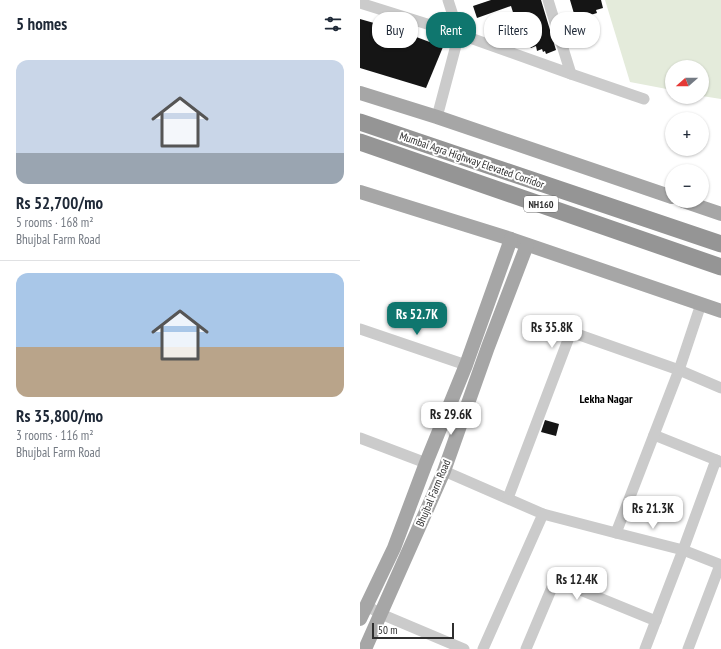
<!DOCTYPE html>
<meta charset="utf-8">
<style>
body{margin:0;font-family:"PT Sans Narrow",sans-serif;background:#f6f6f7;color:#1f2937;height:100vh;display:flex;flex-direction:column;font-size:15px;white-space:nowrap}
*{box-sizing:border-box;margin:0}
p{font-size:13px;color:#747a83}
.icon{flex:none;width:22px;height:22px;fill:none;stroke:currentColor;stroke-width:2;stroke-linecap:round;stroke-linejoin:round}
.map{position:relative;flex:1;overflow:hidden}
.details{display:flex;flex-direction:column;background:#fff;width:360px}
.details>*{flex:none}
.guide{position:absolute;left:12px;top:12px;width:289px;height:36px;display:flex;gap:8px}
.needle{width:26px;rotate:249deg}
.tools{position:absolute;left:305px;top:60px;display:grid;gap:8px}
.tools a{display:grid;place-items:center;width:44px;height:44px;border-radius:50%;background:#fff;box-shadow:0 1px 3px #0004;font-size:20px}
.scale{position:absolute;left:12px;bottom:10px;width:82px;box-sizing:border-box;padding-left:4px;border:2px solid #2e2e2e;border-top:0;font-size:11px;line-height:14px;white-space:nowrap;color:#2e2e2e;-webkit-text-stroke:3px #fff;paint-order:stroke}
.price{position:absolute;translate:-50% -34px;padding:0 9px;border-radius:8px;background:#fff;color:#222;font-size:13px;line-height:26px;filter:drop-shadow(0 1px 2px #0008)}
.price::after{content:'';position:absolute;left:50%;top:24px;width:12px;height:9px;margin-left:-6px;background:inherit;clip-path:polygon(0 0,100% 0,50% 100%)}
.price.current{background:#0f766e;color:#fff}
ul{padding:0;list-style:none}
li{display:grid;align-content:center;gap:8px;height:212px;padding:0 16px}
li+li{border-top:1px solid #e0e1e3}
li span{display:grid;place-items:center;height:124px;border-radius:12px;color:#555}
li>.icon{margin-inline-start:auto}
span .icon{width:72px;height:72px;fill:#fffc;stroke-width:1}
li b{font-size:17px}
h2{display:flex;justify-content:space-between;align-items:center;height:48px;padding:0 16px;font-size:17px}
.chip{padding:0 14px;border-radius:16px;background:#fff;box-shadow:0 1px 3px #0004;font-size:14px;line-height:36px}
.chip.current{background:#0f766e;color:#fff}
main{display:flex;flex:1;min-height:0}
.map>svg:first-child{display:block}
.green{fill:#e4ebdb}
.building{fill:#151515}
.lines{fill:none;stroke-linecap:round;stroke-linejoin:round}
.minor{stroke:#cbcbcb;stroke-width:11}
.major{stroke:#a6a6a6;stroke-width:14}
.highway{stroke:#959595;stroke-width:17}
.labels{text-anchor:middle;stroke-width:4;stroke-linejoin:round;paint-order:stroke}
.shield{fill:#fff;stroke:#6d6d6d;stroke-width:1}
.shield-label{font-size:10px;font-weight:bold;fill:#2e2e2e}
.street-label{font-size:11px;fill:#2e2e2e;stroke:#fff}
.neighbourhood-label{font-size:12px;font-weight:bold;fill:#000;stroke:#fff}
</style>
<main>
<section class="details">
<h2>5 homes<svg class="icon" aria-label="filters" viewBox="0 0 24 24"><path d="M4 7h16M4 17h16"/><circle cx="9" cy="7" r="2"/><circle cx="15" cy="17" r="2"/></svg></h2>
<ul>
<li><span style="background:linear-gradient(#c9d6e8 75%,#9aa5b1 0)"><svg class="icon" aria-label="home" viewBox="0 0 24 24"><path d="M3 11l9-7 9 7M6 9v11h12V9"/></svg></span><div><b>Rs 52,700/mo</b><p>5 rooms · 168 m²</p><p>Bhujbal Farm Road</p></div></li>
<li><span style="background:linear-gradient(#a9c7e8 60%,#b9a48a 0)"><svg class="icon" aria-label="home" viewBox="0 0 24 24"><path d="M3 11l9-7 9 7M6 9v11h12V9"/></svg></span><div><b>Rs 35,800/mo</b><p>3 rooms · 116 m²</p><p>Bhujbal Farm Road</p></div></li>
</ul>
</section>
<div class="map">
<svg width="361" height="649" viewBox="0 0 361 649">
<rect width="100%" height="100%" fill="#fff"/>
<polygon class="green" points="245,0 361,0 361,99 342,96 342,67 312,67 312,90 270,82"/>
<g class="building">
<polygon points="131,0 181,0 196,50 186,54 185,51 183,52 182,49 177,51 176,46 171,48 167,43 163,44 151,6 117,18 113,6"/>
<polygon points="210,0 241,0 243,8 236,10 237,13 224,17 223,15 215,17"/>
<polygon points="0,19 35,29 83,47 66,88 0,68"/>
<polygon points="185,420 199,424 196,436 181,432"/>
</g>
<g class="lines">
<g class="minor">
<polyline points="88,0 99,34 211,74 188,0"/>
<polyline points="0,3 99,34 77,117"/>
<polyline points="211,74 284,99"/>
<polyline points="0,329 106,365"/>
<polyline points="294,435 361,462"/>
<polyline points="0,438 66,463"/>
<polyline points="84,471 183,514 123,649"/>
<polyline points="148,498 211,332 319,370 361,388"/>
<polyline points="183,514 256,533 319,370 341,304"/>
<polyline points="256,533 323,550 361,565"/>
<polyline points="7,606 21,614 104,649"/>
<polyline points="166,649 193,585 197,582 208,585 296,621"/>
<polyline points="285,649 323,550 356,460"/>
<polyline points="328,649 360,565"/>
</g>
<g class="major">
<polyline points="0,93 77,117 312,197"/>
<polyline points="0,192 151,239 361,311"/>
<polyline points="323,201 361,214"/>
<polyline points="0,619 34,548 66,463 106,365 151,239"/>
<polyline points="5,649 84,471 128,347 167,245"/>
</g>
<g class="highway">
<polyline points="0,122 361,244"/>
<polyline points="0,142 361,267"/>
</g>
</g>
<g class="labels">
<rect class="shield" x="164" y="196" width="34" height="16" rx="3"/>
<g class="shield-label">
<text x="181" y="208">NH160</text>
</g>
<g class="street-label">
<text transform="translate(112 160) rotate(19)" y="4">Mumbai Agra Highway Elevated Corridor</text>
<text transform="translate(73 493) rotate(-67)" y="4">Bhujbal Farm Road</text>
</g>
<g class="neighbourhood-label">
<text x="246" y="403">Lekha Nagar</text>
</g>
</g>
</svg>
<div class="tools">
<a><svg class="needle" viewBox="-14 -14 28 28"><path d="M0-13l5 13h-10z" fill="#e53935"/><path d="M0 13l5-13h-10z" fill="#747a83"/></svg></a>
<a>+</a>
<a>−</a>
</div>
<div class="scale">50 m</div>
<b class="price current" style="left:57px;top:336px">Rs 52.7K</b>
<b class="price" style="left:192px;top:349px">Rs 35.8K</b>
<b class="price" style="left:91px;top:436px">Rs 29.6K</b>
<b class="price" style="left:293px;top:530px">Rs 21.3K</b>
<b class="price" style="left:217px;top:601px">Rs 12.4K</b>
<div class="guide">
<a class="chip">Buy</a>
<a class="chip current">Rent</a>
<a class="chip">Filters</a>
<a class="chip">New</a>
</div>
</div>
</main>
